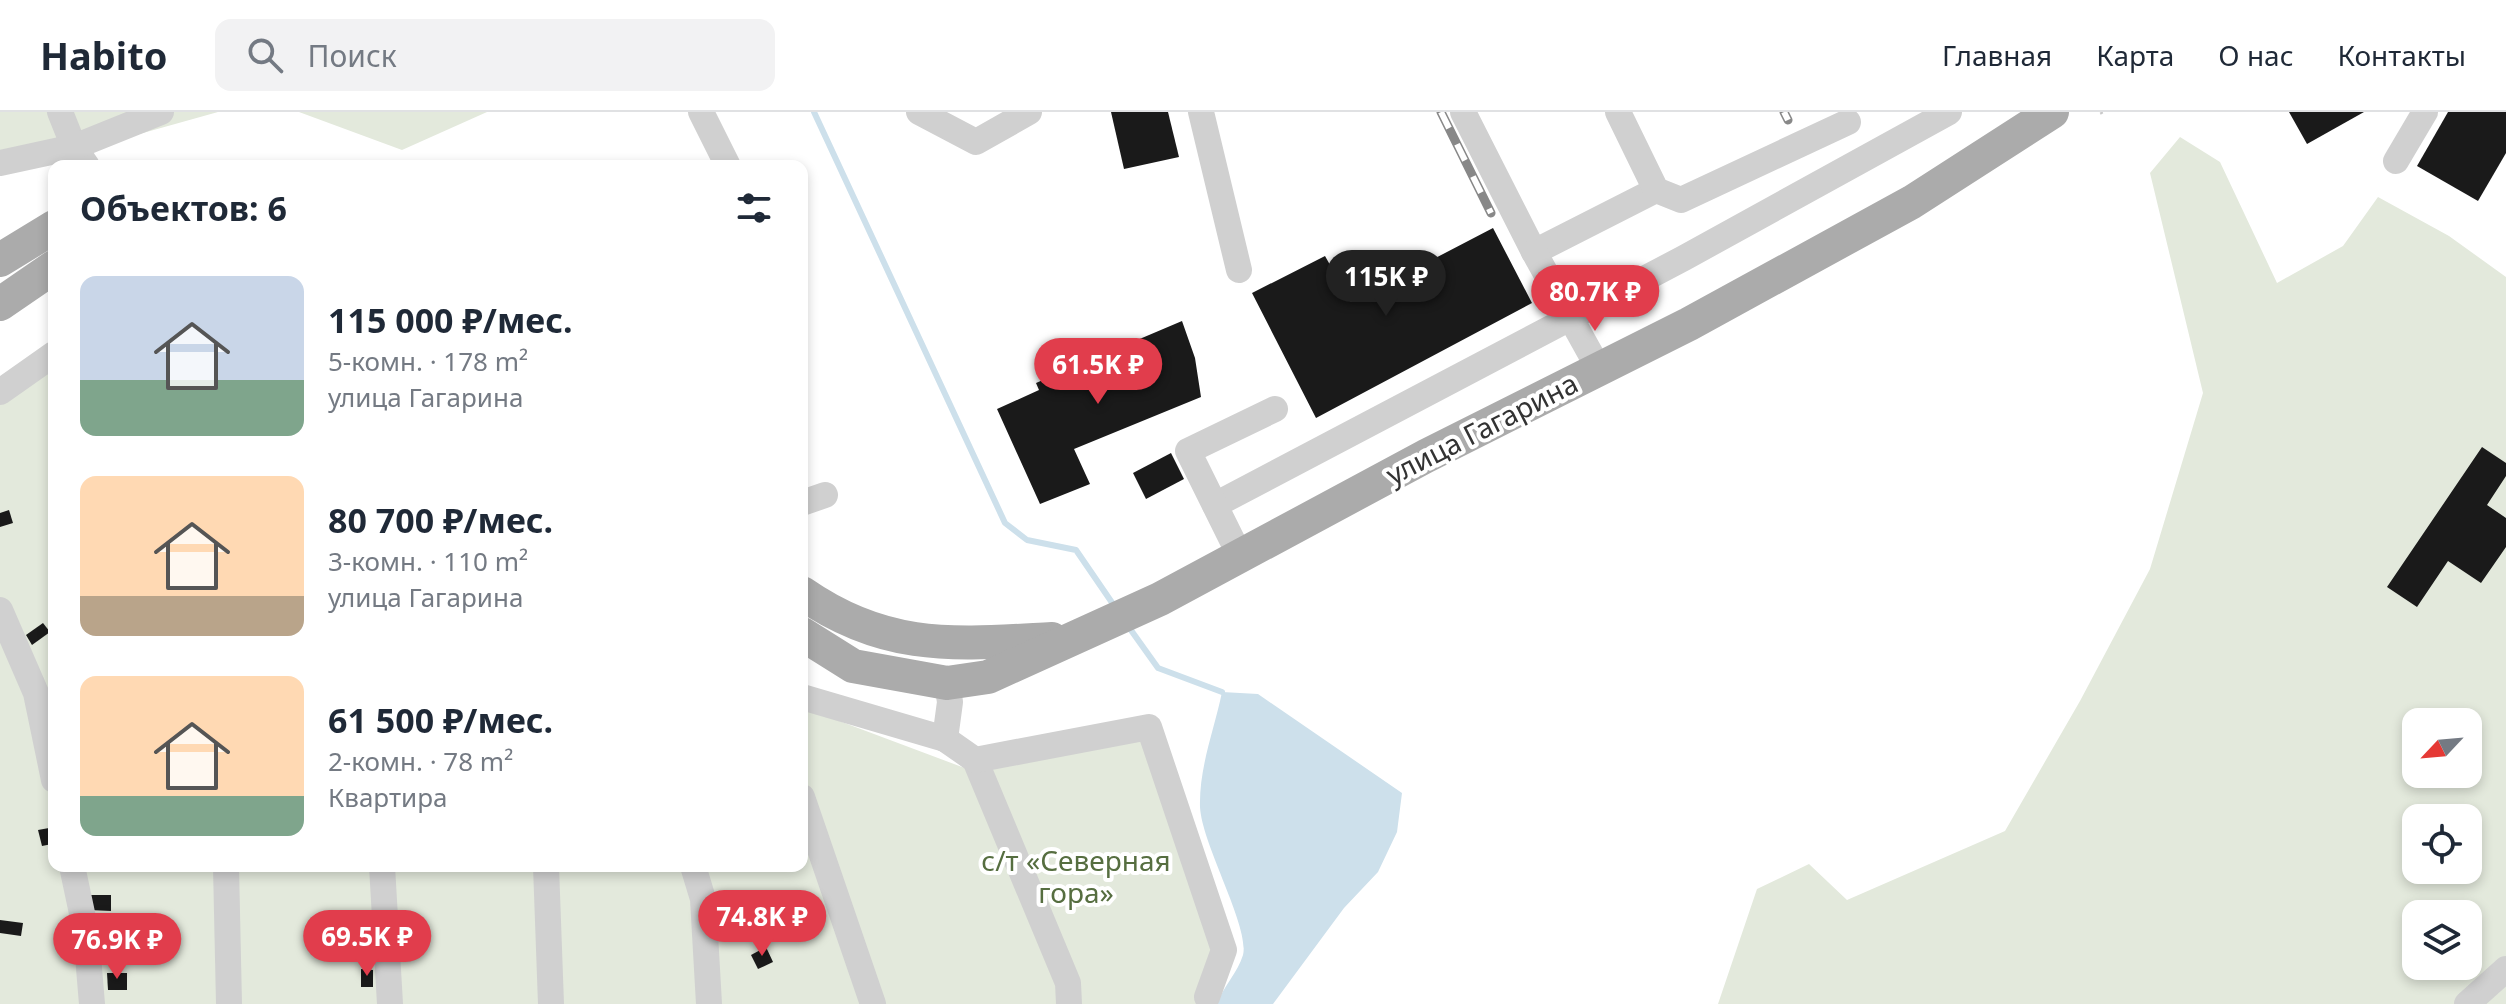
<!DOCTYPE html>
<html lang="ru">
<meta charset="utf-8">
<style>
body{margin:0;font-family:"Noto Sans",sans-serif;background:#f2f2f3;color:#1f2937;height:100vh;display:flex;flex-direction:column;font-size:30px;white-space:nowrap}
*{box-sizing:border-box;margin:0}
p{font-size:26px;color:#747a83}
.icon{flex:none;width:44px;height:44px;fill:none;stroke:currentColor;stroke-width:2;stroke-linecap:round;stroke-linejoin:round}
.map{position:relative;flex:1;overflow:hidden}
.details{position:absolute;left:48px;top:48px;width:760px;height:712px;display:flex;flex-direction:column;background:#fff;border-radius:16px;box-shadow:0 4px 12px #0003}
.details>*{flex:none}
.needle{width:52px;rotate:244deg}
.tools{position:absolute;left:2402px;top:596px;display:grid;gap:16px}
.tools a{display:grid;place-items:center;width:80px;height:80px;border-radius:16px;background:#fff;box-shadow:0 4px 12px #0003;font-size:40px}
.price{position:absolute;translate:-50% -68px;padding:0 18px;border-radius:28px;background:#e13d4c;color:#fff;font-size:26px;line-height:52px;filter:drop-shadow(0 2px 4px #0008)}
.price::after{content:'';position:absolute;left:50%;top:48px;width:24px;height:18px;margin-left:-12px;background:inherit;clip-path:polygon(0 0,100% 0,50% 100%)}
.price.current{background:#222;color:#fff}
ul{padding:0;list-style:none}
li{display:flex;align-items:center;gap:24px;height:200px;padding:0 32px}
li span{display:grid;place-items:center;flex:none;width:224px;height:160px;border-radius:16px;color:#555}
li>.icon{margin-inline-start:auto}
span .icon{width:96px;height:96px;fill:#fffc;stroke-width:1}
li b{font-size:34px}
h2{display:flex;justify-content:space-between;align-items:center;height:96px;padding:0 32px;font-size:34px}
header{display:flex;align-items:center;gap:48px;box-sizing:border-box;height:112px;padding:0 40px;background:#fff;border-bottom:2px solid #e0e1e3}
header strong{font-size:38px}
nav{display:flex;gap:44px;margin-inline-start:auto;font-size:28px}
.search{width:560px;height:72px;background:#f2f2f3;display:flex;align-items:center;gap:20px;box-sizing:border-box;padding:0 28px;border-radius:16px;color:#747a83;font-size:30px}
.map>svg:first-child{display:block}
.green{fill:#e3e9dc;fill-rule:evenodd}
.water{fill:#cde0eb}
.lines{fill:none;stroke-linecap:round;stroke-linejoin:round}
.stream{stroke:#cde0eb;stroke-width:6}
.building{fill:#1a1a1a}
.path{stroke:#cacaca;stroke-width:3;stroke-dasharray:4 4;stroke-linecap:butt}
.minor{stroke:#d0d0d0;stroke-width:26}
.major{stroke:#ababab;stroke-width:34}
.rail-casing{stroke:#888;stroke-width:9}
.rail{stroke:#fff;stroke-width:6;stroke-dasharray:18;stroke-linecap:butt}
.labels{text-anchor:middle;stroke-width:8;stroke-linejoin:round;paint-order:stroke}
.street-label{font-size:28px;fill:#333;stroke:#fff}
.park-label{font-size:28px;fill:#566e40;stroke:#fff}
</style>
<header>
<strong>Habito</strong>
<div class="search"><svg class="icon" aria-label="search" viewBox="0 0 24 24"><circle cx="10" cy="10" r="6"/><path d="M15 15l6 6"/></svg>Поиск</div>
<nav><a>Главная</a><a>Карта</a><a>О нас</a><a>Контакты</a></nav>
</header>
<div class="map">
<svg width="2506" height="892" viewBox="0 0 2506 892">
<rect width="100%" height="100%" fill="#fff"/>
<g class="green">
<polygon points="0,0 218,0 0,61"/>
<polygon points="299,0 487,0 402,38"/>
<path d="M2180,25L2220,50L2277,171L2343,134L2378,85L2449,124L2506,165V892H1718L1757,777L1809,752L1847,788L2005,719L2080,589L2150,457L2203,281L2150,61ZM2416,610H2468V662H2416ZM2416,706H2468V758H2416ZM2416,802H2468V854H2416Z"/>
<polygon points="54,255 54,754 802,754 802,595 970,658 1162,618 1233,840 1208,892 0,892 0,290"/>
</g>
<path class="water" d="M1222,580L1258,582L1402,681L1397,720L1378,760L1344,796L1273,892H1217C1223,875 1238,860 1243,843C1250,815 1202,733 1200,695C1199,655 1214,619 1222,580Z"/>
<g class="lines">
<g class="stream">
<polyline points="814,0 1005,411 1027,428 1076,438 1115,495"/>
<polyline points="1128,514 1158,556 1222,580"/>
</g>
</g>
<g class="building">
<polygon points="1111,0 1168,0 1179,45 1124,57"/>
<polygon points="2289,0 2364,0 2307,32"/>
<polygon points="2448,0 2506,0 2506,41 2478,89 2417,54"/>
<polygon points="1493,116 1532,191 1316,306 1252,181 1325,144 1351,190"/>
<polygon points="1182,209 1195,246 1201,285 1074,337 1090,372 1040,392 997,297 1039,278 1036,271"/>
<polygon points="2482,335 2506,351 2506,364 2487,393 2506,406 2506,435 2481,471 2448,449 2417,495 2387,475"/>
<polygon points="1171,341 1184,367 1146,387 1133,361"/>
<polygon points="9,398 13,411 0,415 0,401"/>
<polygon points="43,511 50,520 32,533 26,523"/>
<polygon points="49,716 52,732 42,734 38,718"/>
<polygon points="90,783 111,783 111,799 89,798"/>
<polygon points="0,808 23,811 21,824 0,821"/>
<polygon points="766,835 773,850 758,857 751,843"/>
<polygon points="361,857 373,858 373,875 361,875"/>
<polygon points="107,861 127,861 127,878 108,878"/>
</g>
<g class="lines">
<polyline class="path" points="2101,0 2102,2"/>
<g class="minor">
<polyline points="60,0 74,35 87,54"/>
<polyline points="701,0 728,54"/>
<polyline points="919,0 976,30 1029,0"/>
<polyline points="1201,0 1239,158"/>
<polyline points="1463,0 1534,140 1656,78"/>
<polyline points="1618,0 1656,78 1681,88 1848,10"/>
<polyline points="2396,49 2425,0"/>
<polyline points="0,51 74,35 161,0"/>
<polyline points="1534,140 1599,257"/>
<polyline points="0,280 54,242"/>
<polyline points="802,391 825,383"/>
<polyline points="1215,393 1684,146 1949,0"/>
<polyline points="1240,444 1188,339 1275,297"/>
<polyline points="0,498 36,581 54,668"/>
<polyline points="802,585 945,627 975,648 1068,871 1069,892"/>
<polyline points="945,627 950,590 947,571"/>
<polyline points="975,648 1149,615 1224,838 1207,885"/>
<polyline points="802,685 873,892"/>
<polyline points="72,754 86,820 92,892"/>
<polyline points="226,754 229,892"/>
<polyline points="382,754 390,892"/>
<polyline points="546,754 551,892"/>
<polyline points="693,754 703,787 709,892"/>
<polyline points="2467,892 2506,857"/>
</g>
<g class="major">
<polyline points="0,148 54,115"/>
<polyline points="0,192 54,155"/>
<path d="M802,481C887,540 955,532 1052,527"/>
<polyline points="802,522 853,554 947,571 988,565 1160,487 1426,344 1689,212 1912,90 2052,0"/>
</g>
<defs>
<g id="rail">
<polyline points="1441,0 1491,101"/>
<polyline points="1784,0 1788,8"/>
</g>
</defs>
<use href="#rail" class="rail-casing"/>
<use href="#rail" class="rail"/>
</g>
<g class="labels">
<g class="street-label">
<text transform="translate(1482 317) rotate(-27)" y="10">улица Гагарина</text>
</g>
<g class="park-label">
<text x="1076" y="759">с/т «Северная<tspan x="1076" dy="32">гора»</tspan></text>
</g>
</g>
</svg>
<div class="tools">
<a><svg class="needle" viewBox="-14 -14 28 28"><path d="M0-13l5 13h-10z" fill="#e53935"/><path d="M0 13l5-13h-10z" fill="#747a83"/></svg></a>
<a><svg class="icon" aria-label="locate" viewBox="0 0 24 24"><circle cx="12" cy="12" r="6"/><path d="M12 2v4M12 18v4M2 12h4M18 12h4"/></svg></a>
<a><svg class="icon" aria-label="layers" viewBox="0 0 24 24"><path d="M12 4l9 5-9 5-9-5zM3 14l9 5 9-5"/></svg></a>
</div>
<b class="price current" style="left:1386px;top:206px">115K ₽</b>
<b class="price" style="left:1595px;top:221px">80.7K ₽</b>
<b class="price" style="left:1098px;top:294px">61.5K ₽</b>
<b class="price" style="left:762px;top:846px">74.8K ₽</b>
<b class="price" style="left:367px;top:866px">69.5K ₽</b>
<b class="price" style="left:117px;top:869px">76.9K ₽</b>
<section class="details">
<h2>Объектов: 6<svg class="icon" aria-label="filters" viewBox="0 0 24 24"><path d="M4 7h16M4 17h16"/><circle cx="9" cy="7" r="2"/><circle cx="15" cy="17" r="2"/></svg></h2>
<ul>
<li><span style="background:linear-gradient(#c9d6e8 65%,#7fa58c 0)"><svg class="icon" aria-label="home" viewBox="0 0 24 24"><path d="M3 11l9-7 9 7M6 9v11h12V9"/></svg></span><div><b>115 000 ₽/мес.</b><p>5-комн. · 178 m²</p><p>улица Гагарина</p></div></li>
<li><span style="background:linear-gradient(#ffd9b3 75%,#b9a48a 0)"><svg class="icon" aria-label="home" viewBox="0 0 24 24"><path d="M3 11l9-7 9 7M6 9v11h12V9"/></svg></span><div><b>80 700 ₽/мес.</b><p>3-комн. · 110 m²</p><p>улица Гагарина</p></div></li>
<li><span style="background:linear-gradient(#ffd9b3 75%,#7fa58c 0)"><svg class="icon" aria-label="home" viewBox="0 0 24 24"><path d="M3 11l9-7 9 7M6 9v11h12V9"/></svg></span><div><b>61 500 ₽/мес.</b><p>2-комн. · 78 m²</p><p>Квартира</p></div></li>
</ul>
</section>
</div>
